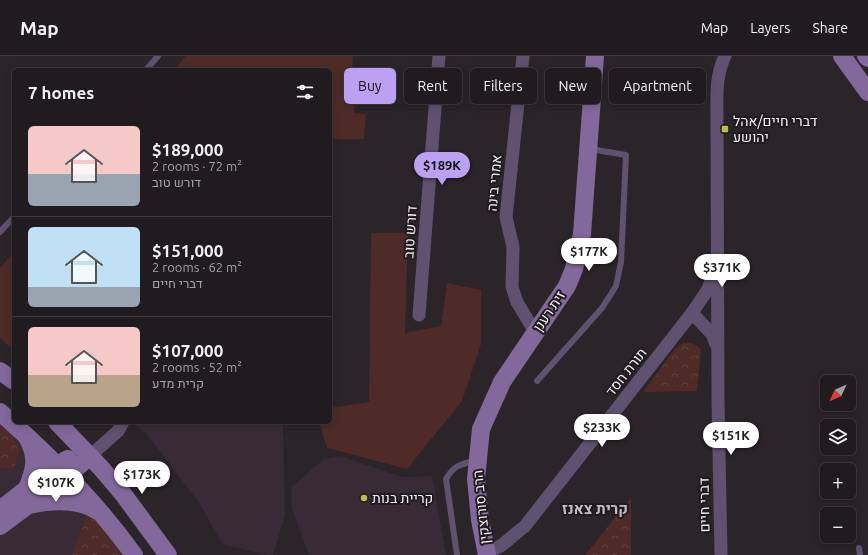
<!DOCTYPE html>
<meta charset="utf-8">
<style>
body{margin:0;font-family:Ubuntu,Heebo,sans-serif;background:#282428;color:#f1f3f6;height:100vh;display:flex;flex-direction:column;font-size:15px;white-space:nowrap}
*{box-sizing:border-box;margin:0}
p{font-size:13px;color:#a2a1a4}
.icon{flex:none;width:22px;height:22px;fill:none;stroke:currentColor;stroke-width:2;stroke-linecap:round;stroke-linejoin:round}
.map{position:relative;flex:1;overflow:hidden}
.side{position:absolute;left:12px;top:12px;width:320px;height:356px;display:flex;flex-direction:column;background:#201b1f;border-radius:6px;box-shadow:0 2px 10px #0003,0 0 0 1px #3d393d}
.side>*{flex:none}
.hud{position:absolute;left:344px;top:12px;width:380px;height:36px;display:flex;gap:8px}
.needle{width:26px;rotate:226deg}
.fabs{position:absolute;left:820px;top:319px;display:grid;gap:8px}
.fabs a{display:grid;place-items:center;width:36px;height:36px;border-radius:6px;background:#201b1f;box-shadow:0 2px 10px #0003,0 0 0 1px #3d393d;font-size:20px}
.price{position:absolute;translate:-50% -34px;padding:0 9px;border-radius:14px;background:#fff;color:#222;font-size:13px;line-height:26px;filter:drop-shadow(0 1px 2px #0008)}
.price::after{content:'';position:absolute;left:50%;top:24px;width:12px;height:9px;margin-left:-6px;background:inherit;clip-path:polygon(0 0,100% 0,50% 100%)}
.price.active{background:#bca0f2;color:#111}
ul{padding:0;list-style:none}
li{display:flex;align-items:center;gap:12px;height:100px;padding:0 16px}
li+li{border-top:1px solid #3d393d}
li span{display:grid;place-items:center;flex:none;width:112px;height:80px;border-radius:6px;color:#555}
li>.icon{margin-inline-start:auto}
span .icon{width:48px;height:48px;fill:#fffc;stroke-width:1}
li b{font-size:17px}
h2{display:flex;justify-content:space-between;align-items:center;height:48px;padding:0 16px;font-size:17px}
.pill{padding:0 14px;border-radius:6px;background:#201b1f;box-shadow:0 2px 10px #0003,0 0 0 1px #3d393d;font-size:14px;line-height:36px}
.pill.active{background:#bca0f2;color:#111}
header{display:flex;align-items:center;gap:24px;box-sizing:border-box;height:56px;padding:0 20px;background:#201b1f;border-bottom:1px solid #3d393d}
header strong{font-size:19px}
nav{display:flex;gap:22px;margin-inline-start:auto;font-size:14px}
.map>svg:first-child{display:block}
.built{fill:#382b35}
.green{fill:#4e2b26}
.park{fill:url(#park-crowns)}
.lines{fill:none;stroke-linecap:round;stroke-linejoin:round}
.lane{stroke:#615171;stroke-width:6}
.street{stroke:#615171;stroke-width:13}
.secondary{stroke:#82689b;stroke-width:18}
.poi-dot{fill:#bcbf44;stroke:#211a20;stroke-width:1.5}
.labels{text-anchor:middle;stroke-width:4;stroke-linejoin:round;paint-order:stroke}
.poi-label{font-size:14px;fill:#f8f3f6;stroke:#211a20;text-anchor:start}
.street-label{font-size:14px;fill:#f8f3f6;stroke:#211a20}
.neighbourhood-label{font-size:15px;font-weight:bold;fill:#c6bcc3;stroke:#211a20}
</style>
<header>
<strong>Map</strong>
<nav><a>Map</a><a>Layers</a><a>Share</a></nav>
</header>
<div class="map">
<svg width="868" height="499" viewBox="0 0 868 499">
<defs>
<pattern id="park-crowns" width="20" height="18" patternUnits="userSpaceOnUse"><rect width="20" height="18" fill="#4e2b26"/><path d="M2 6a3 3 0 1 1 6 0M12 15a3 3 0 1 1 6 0" fill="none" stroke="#60403b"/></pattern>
</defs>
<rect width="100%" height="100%" fill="#2b2429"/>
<g class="built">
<polygon points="0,363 40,396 131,499 0,499"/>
<polygon points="137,366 283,366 285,459 273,499 267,499 222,488 200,448 146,377 136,370"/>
<polygon points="340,400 402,421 432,420 446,499 309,499 292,453 291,432 324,403"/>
</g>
<g class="green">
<polygon points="186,0 353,0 352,20 356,21 354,57 366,58 364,83 330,83 330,14 174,14"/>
<polygon points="371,177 408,177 405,277 441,270 447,227 481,234 481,288 462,345 407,413 327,392 319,366 330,366 330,352 369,346"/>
<polygon points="14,196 14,295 0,282 0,212"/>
</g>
<g class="park">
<polygon points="684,286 694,288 701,293 697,335 643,336 675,293"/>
<polygon points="0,369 12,379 19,394 14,413 0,411"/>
<polygon points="631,442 631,499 585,499"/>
<polygon points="89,454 122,499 72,499"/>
</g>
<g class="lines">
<g class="lane">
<polyline points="146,14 158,0"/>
<polyline points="0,176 14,161"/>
<polyline points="537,325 602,252 616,230 621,206 626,99 590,93"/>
<polyline points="859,492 860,499"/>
<path d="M457,499L446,423C455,408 460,409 477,404"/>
</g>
<g class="street">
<polyline points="523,0 506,161 513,191 512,231 517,246 535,276"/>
<polyline points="692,257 712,278 716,288"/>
<polyline points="419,259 439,0"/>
<polyline points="90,400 118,375 123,366"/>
<polyline points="486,498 502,489 525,470 692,257 708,233 714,217"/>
<path d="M721,499L718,344L717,63C717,41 715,21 725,0"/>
</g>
<g class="secondary">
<polyline points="842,0 868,36"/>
<polyline points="866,0 868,2"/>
<polyline points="0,315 14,325"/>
<path d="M0,356C49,399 96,446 134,499"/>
<polyline points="57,366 101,412 123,438 168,499"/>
<path d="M27,433C35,413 38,402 28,383"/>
<path d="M29,449C52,444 77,442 98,455"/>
<polyline points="0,454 57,409 68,403"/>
<polyline points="0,470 67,420 90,400"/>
<polyline points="487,499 480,464 476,423 481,373 502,326 567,230 574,213 582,178 595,0"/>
</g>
</g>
<g class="poi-dot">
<rect x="721" y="69" width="8" height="8" rx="2"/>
<circle cx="364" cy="442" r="4"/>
</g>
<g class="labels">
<g class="poi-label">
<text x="733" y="70">דברי חיים/אהל<tspan x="733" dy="16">יהושע</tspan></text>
<text x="372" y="447">קריית בנות</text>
</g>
<g class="street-label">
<text transform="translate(494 127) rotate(-85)" y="5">אמרי בינה</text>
<text transform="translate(410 176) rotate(-86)" y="5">דורש טוב</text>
<text transform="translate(549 255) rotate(-56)" y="5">זית רענן</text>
<text transform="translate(626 316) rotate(-52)" y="5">תורת חסד</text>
<text transform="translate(704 449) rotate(-91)" y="5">דברי חיים</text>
<text transform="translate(481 451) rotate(-96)" y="5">הרב סורוצקין</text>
</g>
<g class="neighbourhood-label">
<text x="595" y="458">קרית צאנז</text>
</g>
</g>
</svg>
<div class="fabs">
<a><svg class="needle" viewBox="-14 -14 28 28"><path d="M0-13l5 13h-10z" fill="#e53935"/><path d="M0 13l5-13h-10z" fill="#a2a1a4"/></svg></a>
<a><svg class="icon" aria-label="layers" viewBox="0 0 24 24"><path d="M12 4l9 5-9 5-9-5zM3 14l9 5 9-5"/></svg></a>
<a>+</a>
<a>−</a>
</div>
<b class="price active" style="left:442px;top:130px">$189K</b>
<b class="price" style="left:589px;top:216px">$177K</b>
<b class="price" style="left:722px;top:232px">$371K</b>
<b class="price" style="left:602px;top:392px">$233K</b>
<b class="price" style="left:731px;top:400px">$151K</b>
<b class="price" style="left:142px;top:439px">$173K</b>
<b class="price" style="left:56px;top:447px">$107K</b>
<div class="hud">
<a class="pill active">Buy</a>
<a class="pill">Rent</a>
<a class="pill">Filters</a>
<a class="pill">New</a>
<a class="pill">Apartment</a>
</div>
<section class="side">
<h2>7 homes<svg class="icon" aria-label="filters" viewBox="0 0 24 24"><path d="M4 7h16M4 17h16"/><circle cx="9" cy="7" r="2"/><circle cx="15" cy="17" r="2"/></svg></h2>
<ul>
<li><span style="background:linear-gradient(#f6c9c9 60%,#9aa5b1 0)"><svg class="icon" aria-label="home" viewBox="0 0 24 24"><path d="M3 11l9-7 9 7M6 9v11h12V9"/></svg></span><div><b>$189,000</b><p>2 rooms · 72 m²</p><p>דורש טוב</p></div></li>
<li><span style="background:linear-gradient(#bfe0f5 75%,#9aa5b1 0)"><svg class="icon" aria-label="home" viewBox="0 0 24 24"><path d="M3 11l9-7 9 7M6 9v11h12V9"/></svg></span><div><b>$151,000</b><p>2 rooms · 62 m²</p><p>דברי חיים</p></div></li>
<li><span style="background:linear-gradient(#f6c9c9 60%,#b9a48a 0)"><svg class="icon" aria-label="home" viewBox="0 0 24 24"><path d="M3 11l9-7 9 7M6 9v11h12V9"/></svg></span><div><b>$107,000</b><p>2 rooms · 52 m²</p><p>קרית מדע</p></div></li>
</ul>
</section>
</div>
